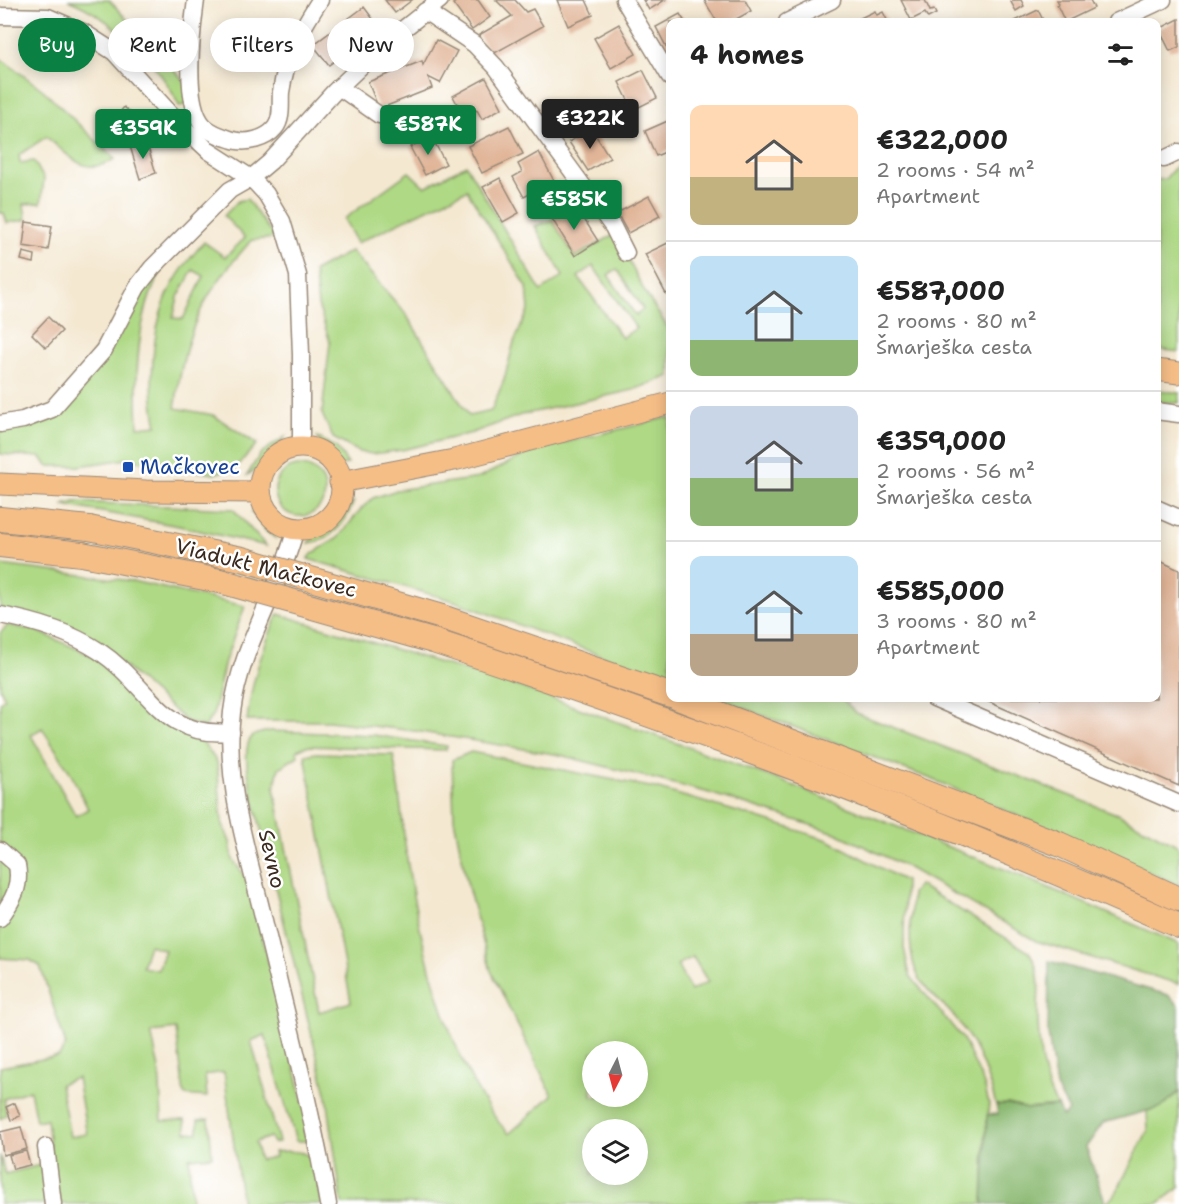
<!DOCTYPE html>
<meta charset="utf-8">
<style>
body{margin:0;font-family:"Shantell Sans",sans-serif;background:#f6f6f6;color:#222;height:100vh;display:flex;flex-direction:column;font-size:22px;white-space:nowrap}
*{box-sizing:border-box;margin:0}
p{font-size:20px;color:#767676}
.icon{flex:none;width:33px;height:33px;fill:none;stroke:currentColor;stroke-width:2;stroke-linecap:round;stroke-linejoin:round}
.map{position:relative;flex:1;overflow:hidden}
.drawer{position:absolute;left:666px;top:18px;width:495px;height:684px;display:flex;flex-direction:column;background:#fff;border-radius:12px;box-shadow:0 3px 15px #0003}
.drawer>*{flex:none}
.top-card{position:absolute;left:18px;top:18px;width:558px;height:54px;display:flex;gap:12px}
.needle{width:39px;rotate:186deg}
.fabs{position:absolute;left:582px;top:1041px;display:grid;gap:12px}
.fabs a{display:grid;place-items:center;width:66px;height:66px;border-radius:50%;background:#fff;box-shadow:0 3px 15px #0003;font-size:30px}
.price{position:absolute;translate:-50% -51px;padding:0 14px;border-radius:6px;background:#0b8043;color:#fff;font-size:20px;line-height:39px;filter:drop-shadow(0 2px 3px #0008)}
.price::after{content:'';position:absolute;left:50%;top:36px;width:18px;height:14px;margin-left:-9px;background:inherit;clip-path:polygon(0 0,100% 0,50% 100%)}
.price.current{background:#222;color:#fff}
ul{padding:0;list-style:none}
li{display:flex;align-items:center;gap:18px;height:150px;padding:0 24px}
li+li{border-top:2px solid #e0e0e0}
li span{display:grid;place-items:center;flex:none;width:168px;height:120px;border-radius:12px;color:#555}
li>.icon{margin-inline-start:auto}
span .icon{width:72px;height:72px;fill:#fffc;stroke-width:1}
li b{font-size:26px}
h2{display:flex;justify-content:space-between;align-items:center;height:72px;padding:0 24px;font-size:26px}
.pill{padding:0 21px;border-radius:27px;background:#fff;box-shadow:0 3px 15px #0003;font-size:21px;line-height:54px}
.pill.current{background:#0b8043;color:#fff}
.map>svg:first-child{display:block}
.green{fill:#afd985;stroke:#758252;stroke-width:1.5;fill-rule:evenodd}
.forest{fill:#8bb972;stroke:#637248;stroke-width:1.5}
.building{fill:#e1b598}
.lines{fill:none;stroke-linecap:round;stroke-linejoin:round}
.minor-casing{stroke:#988978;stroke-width:19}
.major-casing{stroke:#988978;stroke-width:23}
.highway-casing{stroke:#988978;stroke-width:26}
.minor{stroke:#fff;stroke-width:16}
.major{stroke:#f6be87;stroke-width:21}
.highway{stroke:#f6be87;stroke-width:24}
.highway-bridge-casing{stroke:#988978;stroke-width:26;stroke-linecap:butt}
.highway-bridge{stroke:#f6be87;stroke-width:24}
.transit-dot{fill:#1a4fb4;stroke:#fff;stroke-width:2}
.labels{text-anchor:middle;stroke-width:5;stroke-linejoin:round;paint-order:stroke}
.transit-label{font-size:21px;fill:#164399;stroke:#fff;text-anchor:start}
.street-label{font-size:21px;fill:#3b2a1e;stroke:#fff}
</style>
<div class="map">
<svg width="1179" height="1204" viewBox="0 0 1179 1204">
<rect width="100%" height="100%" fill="#fff"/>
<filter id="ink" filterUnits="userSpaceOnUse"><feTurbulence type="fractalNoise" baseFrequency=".0167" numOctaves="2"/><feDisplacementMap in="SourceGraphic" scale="12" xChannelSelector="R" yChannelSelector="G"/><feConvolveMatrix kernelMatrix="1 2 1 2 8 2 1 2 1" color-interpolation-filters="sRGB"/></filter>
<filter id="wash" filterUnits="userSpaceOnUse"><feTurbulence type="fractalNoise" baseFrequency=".008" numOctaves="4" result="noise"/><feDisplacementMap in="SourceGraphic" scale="24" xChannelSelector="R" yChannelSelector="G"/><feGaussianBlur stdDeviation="1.35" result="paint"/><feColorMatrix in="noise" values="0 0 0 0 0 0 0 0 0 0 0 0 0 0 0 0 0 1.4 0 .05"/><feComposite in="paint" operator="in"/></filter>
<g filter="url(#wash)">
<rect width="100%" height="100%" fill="#f4e8d1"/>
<g class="green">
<path d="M68,0H109L188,85L186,105L179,106C160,63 111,17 68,0Z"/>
<path d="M0,58L43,90L115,159C83,178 71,156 46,137L19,155L20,163L34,161L44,179L41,203L24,204L26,220L7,223L4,213H0Z"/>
<polygon points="1179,163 1179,352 1157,349 1156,180 1165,179"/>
<path d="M466,165L541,291L563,276L535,226L552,220L575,257L615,234L646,294L670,331V376L633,390L521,415L472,433L402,450L373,454L359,452L333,438L322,414L330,342L318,305L314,271L351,251L405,313L469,416L491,411L504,380L514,342L529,309L527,287L467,190L357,243L344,219L409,172L425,187ZM593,266L636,328L622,338L578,277ZM617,269L643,309L636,316L608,275Z"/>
<path d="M247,199L275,238L252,240C200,296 185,332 175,408L213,415L257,444L236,467L214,474L126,459L79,466H47L41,457L0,454V430L52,413L145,280L163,268C136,312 135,376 138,427L157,425C148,389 152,330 167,296C176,275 190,258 204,242L225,257L245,238L224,216L238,201ZM193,270L204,276L183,319L173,318L178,297Z"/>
<polygon points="1157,390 1179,393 1179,403 1157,402"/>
<polygon points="670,417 670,681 454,601 308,559 313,553 338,538 361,509 373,498 397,490 479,478 534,450"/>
<path d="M285,437C280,447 276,448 269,455C260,465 262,468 247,475L261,453Z"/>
<polygon points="317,437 336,447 348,464 341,465 321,449"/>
<circle cx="300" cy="491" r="25"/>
<path d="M354,501C346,523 333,540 309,543L315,533L327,526Z"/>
<polygon points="75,502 233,509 266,546 179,526 63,505"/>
<polygon points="251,511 268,520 275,538 264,530"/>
<polygon points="0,565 132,581 245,606 225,661 213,715 204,727 186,721 96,641 0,608"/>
<path d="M278,614L517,686L774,778L1019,875L1179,944V984L1036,941L909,868L836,833L706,792L560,755L415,731L329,721H247C251,682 262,650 278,614Z"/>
<path d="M8,625L37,631L97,658L184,735L203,742L217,762L222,822L230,842L233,860L248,880L313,1141H296L265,1035L251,1041L279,1142L273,1143L270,1137L255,1142L260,1160L275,1157L274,1152C322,1147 315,1164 322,1204H242L224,1072L205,1075L207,1097L184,1095L176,1029L151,1032L159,1069L162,1121L185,1120L186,1132L198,1133V1120L209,1119L212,1156L189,1158L192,1204H56L47,1119L36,1121L30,1090L4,1099L6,1115L0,1119V1067L59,1056L66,1045L40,966L30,960L0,958V702L5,698L0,688V633ZM42,728L70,772L88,809L76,816L31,735ZM149,945L165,950L158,970L142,967ZM77,1078L87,1134L70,1137L60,1084Z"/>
<polygon points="717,698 841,698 856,713 1117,814 1179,846 1179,885 934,780"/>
<path d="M271,731L373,735L447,746L446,750L306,746L297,750L298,756L279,768L274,788L319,1012L351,1002L305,755L316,753L393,755C400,790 402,824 407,859C419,941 451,1073 509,1134L552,1095L491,971L468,887L454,819L452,760L471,752L655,788L745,814L828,840L905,881L904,948L910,976L963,1039L984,1084L989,1104L985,1141L983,1204H342L327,1097L255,805C252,791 239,746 253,736C257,733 266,732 271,731ZM693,957L708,982L691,991L677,965ZM592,1052H638V1096H592ZM592,1130H638V1174H592Z"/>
<path d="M919,885L1029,952C1044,974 1037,995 1038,1020C1039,1048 1042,1081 1057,1106L1027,1109L1008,1104L996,1105C987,1072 975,1040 952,1014C941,1001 925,991 918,976C906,951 911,919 912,893Z"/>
<polygon points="1179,1092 1179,1188 1157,1204 1106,1204 1116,1193 1148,1130 1147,1111 1161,1107"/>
<polygon points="0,1155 5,1174 44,1164 48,1204 0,1204"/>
</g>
<polygon class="forest" points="1049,961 1168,995 1179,1006 1179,1092 1161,1107 1103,1123 1086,1147 1106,1204 983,1204 987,1115 998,1114 996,1105 1008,1104 1027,1109 1057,1106 1063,1117 1069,1111 1056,1087 1048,1034"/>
<g id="blocks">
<g class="building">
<polygon points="385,0 412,0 395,13"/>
<polygon points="458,0 478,0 490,17 472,30 453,4"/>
<polygon points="496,0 515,0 526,12 533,9 543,26 491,55 479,35 512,16"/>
<polygon points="557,0 586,0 593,15 568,26"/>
<polygon points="643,0 665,0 649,10"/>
<polygon points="704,0 745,0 751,11 731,22 717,22"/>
<polygon points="901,0 925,0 930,11 934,10 936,14 928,18 925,13 911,20"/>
<polygon points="1015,0 1021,0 1024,6 1016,11 1011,2"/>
<polygon points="1057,0 1090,0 1094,8 1065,22 1057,5 1059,4"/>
<polygon points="364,7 379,27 329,65 313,45"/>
<polygon points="1038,10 1044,22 1013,22"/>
<polygon points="875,11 877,15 883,12 888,22 852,22"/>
<polygon points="680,14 685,22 670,22 669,52 656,27"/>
<polygon points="1179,19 1179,47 1170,51 1159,29"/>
<polygon points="619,24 636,54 611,68 594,38"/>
<polygon points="436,40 457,51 440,83 428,77 432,88 379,109 368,82 422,61 423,65"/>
<polygon points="643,70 657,98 633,110 619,82"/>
<polygon points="486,78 502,108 482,119 477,110 464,117 453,96"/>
<polygon points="124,107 139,120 127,135 112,122"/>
<polygon points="393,114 398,129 386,132 382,118"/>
<polygon points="670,120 670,150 656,156 645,131"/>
<polygon points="509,126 523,154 482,173 468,146"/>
<polygon points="591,128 610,158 588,171 569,142"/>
<polygon points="431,136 446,164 425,175 410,147"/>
<polygon points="146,141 156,173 140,179 130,146"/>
<polygon points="539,152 554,181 524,197 513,177 522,172 518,164"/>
<polygon points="500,178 519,213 503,222 483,187"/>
<polygon points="649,196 660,216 628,233 617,213"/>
<polygon points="577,208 598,241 575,256 549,214 557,209 563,218"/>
<polygon points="26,222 52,226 48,250 23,246"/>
<polygon points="670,242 670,292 666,294 645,254"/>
<polygon points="23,252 35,255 34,263 21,260"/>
<polygon points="48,317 62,331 46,348 32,334"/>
<polygon points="1156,559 1179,570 1179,786 980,698 1156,698"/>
<polygon points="15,1103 20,1116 11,1120 6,1107"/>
<polygon points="21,1127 27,1149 3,1155 0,1132"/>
<polygon points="26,1151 30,1165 13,1169 9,1155"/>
</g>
</g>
</g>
<g filter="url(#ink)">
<use href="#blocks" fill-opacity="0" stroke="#988978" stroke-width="1.5"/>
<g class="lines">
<defs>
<g id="minor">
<path d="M196,0C192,30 182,103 204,126C212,134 224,137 233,140C247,144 266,139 275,128C283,118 280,103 281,92C287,53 299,33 320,0"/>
<polyline points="624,0 670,77"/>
<polyline points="425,11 474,44 496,67 613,227 626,253"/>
<polyline points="0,16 48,17 83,32 114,52 178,122 209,151 251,178 266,194 282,221 298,275 301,355 301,448"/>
<polyline points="787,22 832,0"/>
<polyline points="1116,22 1163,0"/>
<polyline points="339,87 379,115"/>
<polyline points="1164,159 1179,152"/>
<polyline points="1156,411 1179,414"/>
<polyline points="0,424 23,420 52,409 104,350 137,287 152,268 230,190 251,178 270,162 335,91 382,46 440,0"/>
<polyline points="1156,508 1179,518"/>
<path d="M296,528C279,592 240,647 232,712C224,780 246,846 262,912C285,1010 311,1105 328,1204"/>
<path d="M0,615C34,621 70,632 99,651C149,684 161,739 231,732"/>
<polyline points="934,698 1179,804"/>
<path d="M0,850L17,865C21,887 13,900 0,918"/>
<polyline points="46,1147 53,1204"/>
</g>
<g id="major">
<polyline points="1156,370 1179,373"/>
<circle cx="301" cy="488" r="41"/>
<polyline points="340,482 454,460 670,403"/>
<polyline points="0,484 146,491 260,492"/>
</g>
<g id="highway">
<polyline points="0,519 89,528"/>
<polyline points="0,545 82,554"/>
<polyline points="442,617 670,695"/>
<path d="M433,641C686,724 936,817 1179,926"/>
<polyline points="678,698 1059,844 1179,899"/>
</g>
</defs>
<use href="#minor" class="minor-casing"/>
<use href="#major" class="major-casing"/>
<use href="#highway" class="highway-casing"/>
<use href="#minor" class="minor"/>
<use href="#major" class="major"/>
<use href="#highway" class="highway"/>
<defs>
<g id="highway-bridge">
<polyline points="89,528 242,559 442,617"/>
<polyline points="82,554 220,581 433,641"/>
</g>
</defs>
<use href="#highway-bridge" class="highway-bridge-casing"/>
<use href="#highway-bridge" class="highway-bridge"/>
</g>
</g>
<rect class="transit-dot" x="122" y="461" width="12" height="12" rx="3"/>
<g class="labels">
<g class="transit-label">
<text x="140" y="474">Mačkovec</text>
</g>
<g class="street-label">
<text transform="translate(266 568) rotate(14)" y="7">Viadukt Mačkovec</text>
<text transform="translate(272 859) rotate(77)" y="7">Sevno</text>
</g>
</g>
</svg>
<div class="fabs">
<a><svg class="needle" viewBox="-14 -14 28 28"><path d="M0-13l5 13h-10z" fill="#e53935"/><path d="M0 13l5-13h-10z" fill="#767676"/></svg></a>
<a><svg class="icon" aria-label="layers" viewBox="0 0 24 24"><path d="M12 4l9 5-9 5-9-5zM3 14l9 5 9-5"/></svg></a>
</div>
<b class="price current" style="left:590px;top:150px">€322K</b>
<b class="price" style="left:428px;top:156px">€587K</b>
<b class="price" style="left:143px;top:160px">€359K</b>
<b class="price" style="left:574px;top:231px">€585K</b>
<div class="top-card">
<a class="pill current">Buy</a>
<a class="pill">Rent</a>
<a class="pill">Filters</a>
<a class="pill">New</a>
</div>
<section class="drawer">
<h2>4 homes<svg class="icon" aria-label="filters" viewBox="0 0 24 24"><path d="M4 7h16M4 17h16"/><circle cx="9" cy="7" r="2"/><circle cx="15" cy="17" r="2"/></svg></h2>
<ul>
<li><span style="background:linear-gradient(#ffd9b3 60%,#c2b280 0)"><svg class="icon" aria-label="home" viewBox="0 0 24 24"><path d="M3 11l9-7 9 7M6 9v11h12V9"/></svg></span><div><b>€322,000</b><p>2 rooms · 54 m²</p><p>Apartment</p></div></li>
<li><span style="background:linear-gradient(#bfe0f5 70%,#8fb573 0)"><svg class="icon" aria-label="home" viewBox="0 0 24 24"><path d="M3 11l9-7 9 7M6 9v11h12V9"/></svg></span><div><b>€587,000</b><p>2 rooms · 80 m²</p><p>Šmarješka cesta</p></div></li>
<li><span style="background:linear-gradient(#c9d6e8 60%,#8fb573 0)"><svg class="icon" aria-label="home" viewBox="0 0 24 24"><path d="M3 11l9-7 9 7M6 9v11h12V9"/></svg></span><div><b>€359,000</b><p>2 rooms · 56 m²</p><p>Šmarješka cesta</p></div></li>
<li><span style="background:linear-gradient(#bfe0f5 65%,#b9a48a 0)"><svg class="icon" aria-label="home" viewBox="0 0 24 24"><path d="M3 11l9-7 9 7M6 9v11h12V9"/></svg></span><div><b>€585,000</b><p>3 rooms · 80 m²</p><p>Apartment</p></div></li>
</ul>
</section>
</div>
